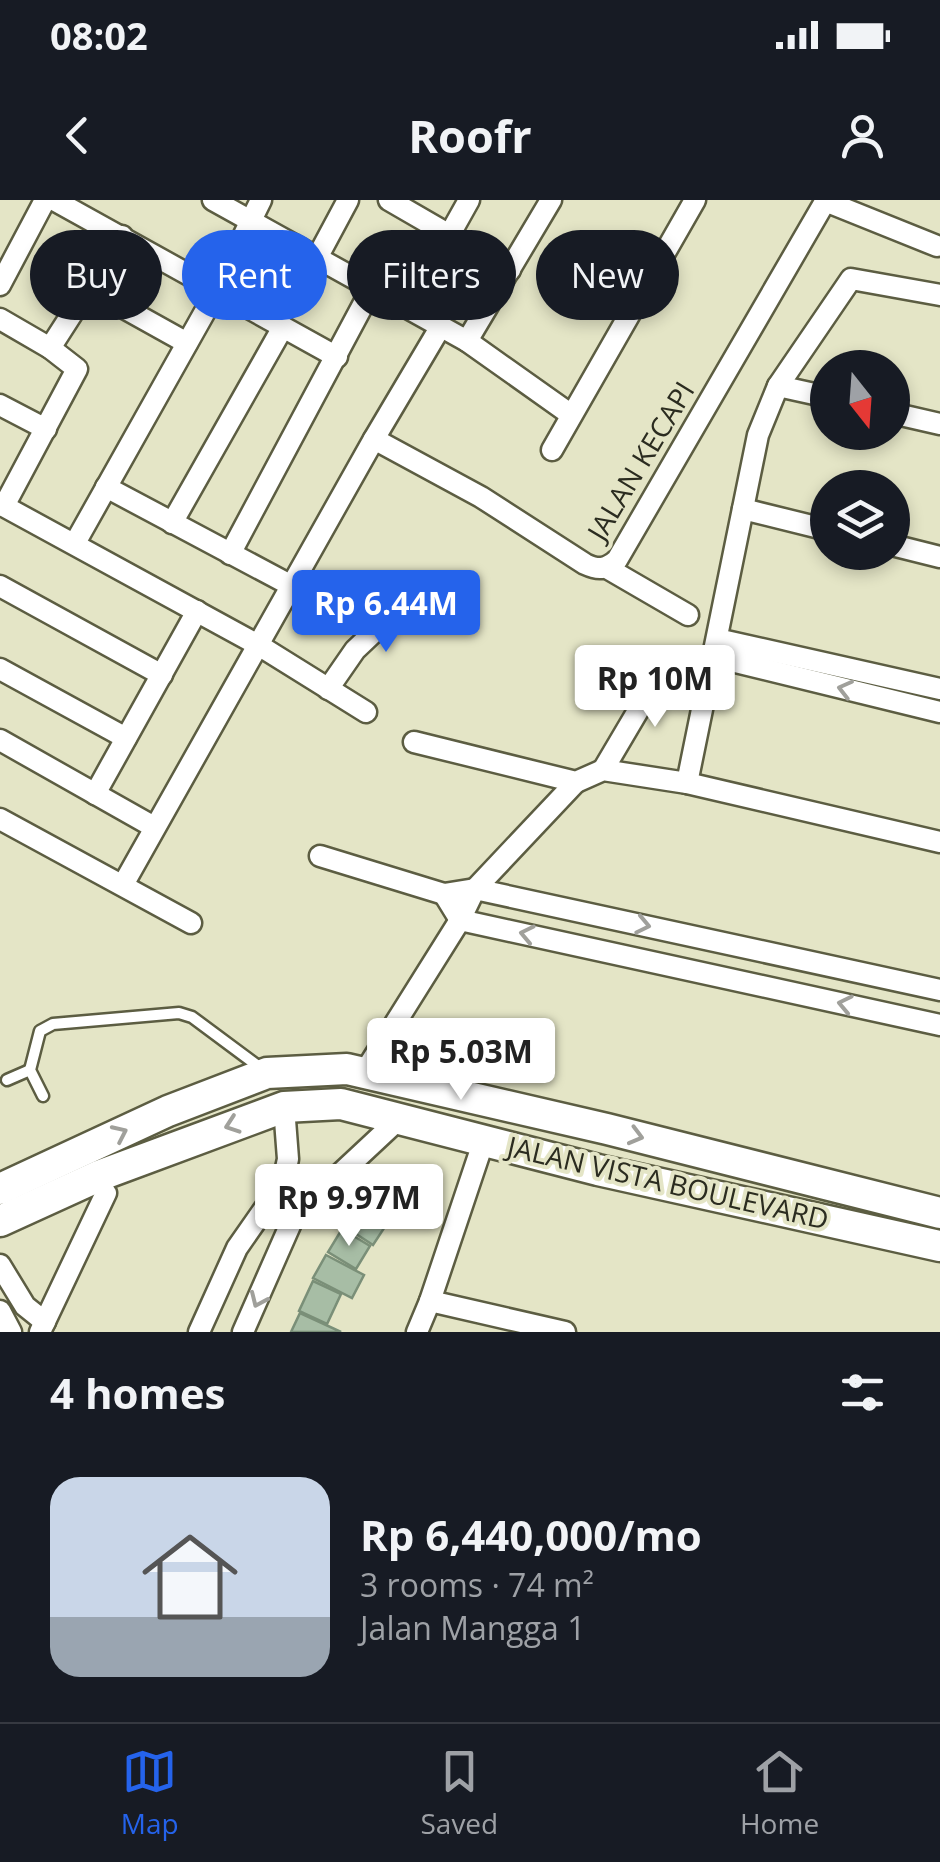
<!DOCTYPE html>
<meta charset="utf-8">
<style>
body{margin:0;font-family:"Open Sans",sans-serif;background:#20242c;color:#f1f3f6;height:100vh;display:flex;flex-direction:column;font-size:38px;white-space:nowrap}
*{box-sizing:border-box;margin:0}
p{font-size:32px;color:#9ea1a6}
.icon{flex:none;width:55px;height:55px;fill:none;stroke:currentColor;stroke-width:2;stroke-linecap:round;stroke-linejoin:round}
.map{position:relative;height:1132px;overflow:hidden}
.panel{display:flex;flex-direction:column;background:#171b24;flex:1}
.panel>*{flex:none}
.banner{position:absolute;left:30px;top:30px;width:880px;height:90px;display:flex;gap:20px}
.needle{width:65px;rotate:163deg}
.controls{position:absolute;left:810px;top:150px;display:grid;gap:20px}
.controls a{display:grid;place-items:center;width:100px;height:100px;border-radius:50%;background:#171b24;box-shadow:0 5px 15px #0003;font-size:50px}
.price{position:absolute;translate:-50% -85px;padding:0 22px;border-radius:10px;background:#fff;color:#222;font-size:32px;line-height:65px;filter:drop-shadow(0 2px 5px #0008)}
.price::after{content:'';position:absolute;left:50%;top:60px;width:30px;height:22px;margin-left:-15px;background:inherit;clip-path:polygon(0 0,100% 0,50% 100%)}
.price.active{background:#2563eb;color:#fff}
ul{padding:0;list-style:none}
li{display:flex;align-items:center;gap:30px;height:250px;padding:0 50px}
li+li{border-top:2px solid #363941}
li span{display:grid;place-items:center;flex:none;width:280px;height:200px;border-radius:30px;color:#555}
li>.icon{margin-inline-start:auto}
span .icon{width:120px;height:120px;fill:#fffc;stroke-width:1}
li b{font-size:42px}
h2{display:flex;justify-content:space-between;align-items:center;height:120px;padding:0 50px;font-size:42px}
.pill{padding:0 35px;border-radius:45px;background:#171b24;box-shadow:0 5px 15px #0003;font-size:35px;line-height:90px}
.pill.active{background:#2563eb;color:#fff}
.status{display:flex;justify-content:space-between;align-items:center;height:70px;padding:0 50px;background:#171b24;direction:ltr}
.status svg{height:28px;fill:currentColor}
header{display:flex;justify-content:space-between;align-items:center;height:130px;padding:0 50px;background:#171b24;font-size:45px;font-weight:700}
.menu{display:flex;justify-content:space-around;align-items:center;height:140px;border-top:2px solid #363941;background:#171b24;font-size:28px;color:#9ea1a6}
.menu a{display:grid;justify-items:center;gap:5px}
.menu .active{color:#2563eb}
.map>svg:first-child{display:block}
.building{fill:#a7bda5;stroke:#7a8f78;stroke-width:2.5}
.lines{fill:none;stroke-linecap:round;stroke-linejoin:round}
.lane-casing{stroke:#5c5d42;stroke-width:15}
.street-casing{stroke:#5c5d42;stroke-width:25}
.secondary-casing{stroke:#5c5d42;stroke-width:35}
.lane{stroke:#fff;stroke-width:10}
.street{stroke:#fff;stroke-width:20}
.secondary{stroke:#fff;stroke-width:30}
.oneway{stroke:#a0a09b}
.labels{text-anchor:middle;stroke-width:8;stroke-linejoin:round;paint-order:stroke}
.street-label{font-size:28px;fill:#2b2c20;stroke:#e4e5c6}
</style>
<div class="status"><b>08:02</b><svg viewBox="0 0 49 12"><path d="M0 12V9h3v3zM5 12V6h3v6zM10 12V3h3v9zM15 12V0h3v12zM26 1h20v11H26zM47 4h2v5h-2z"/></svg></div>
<header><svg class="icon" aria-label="back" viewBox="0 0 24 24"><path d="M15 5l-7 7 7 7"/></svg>Roofr<svg class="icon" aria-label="person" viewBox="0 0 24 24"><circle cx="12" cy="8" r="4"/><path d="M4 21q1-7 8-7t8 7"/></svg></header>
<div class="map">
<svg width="940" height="1132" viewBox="0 0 940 1132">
<rect width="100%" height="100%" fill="#e4e5c6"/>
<g class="building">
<polygon points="365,999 392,1016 373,1045 347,1028"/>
<polygon points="342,1029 370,1046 356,1069 328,1052"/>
<polygon points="326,1055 364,1075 352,1098 313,1078"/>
<polygon points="313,1081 341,1094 327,1124 299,1111"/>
<polygon points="300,1113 341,1132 291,1132"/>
</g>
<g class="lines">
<defs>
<g id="lane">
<polyline points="7,880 30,870"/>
<polyline points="43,896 30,870 40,831 53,824 179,813 192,817 262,869"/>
</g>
<g id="street">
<polyline points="54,0 337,157"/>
<polyline points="213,0 467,141 551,0"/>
<polyline points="389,0 510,70"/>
<polyline points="825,1 937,46"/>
<polyline points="450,34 469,0"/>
<polyline points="317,58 348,0"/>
<polyline points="0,85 45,0"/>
<polyline points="90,89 187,143"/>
<polyline points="0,119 50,148 77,169 4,306"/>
<polyline points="467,141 570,214"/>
<polyline points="50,148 122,36"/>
<polyline points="778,186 828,197"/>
<polyline points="0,205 46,229"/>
<polyline points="892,213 940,224"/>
<path d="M374,239L481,297L585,364C598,370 605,370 617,360L826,0"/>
<polyline points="552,250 695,0"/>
<polyline points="106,287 292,386"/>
<polyline points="0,304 260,446 366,512"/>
<polyline points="743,309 828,330"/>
<polyline points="172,323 283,127"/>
<polyline points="75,343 216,92 261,0"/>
<polyline points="892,345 940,357"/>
<polyline points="230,354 372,88"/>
<polyline points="607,368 688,415"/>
<polyline points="0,386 162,475"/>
<polyline points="717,439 940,489"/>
<polyline points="711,456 940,512"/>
<polyline points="0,469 126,538"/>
<polyline points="328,489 355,450 413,395"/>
<polyline points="0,540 154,627"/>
<polyline points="414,542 576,582 603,570 687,583 940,642"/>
<polyline points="603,570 665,465"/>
<polyline points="687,583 758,235 778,186 851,79 940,95"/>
<polyline points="95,594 197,411"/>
<polyline points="0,619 191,723"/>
<polyline points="320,656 444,694 475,689 940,790"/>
<polyline points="124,683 374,239 441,126"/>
<polyline points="444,694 460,720 940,825"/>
<polyline points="364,873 460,720 475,689 576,582"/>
<polyline points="0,1065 25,1106 45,1122"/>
<polyline points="430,1101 484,940"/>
<polyline points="0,1111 11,1132"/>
<polyline points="40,1132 106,993"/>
<polyline points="199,1132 237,1048 283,982 288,959 284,907"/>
<polyline points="243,1132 299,1005 341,973 400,918"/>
<polyline points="417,1132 430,1101 565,1132"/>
</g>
<g id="secondary">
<polyline points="0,989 168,911 267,873 347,869 607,929 940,1013"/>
<polyline points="0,1021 101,975 284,907 341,904 598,970 940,1046"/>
</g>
</defs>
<use href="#lane" class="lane-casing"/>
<use href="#street" class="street-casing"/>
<use href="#secondary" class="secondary-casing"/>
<use href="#lane" class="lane"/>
<use href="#street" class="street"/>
<use href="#secondary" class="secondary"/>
</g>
<defs><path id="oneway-chevron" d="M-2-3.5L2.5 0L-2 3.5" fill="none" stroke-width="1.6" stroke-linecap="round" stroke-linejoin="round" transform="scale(2.5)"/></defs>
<g class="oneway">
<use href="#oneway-chevron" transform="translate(845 489) rotate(-166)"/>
<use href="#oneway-chevron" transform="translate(643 725) rotate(12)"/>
<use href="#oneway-chevron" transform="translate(527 734) rotate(-168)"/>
<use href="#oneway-chevron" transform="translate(845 804) rotate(-168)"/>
<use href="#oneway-chevron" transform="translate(232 925) rotate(161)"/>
<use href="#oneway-chevron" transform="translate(120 933) rotate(-25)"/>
<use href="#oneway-chevron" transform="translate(636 936) rotate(15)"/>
<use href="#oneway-chevron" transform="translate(258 1100) rotate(114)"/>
</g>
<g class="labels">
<g class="street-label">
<text transform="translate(641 261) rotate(-59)" y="10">JALAN KECAPI</text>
<text transform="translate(668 983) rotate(13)" y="10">JALAN VISTA BOULEVARD</text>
</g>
</g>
</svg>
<div class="controls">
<a><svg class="needle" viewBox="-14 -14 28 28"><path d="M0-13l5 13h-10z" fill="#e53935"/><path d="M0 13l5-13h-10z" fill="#9ea1a6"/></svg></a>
<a><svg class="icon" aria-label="layers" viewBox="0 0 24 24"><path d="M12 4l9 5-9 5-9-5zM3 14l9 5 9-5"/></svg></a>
</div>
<b class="price active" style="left:386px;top:455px">Rp 6.44M</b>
<b class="price" style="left:655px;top:530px">Rp 10M</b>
<b class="price" style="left:461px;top:903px">Rp 5.03M</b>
<b class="price" style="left:349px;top:1049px">Rp 9.97M</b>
<div class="banner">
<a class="pill">Buy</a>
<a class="pill active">Rent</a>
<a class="pill">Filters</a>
<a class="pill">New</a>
</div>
</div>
<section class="panel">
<h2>4 homes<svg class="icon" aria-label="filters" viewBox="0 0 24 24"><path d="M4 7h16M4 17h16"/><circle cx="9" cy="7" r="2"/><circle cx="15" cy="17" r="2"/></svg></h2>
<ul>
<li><span style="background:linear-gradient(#c9d6e8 70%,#9aa5b1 0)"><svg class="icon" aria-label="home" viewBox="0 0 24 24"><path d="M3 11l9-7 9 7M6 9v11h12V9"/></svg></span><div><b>Rp 6,440,000/mo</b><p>3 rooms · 74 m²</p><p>Jalan Mangga 1</p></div></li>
</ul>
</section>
<nav class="menu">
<a class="active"><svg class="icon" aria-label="map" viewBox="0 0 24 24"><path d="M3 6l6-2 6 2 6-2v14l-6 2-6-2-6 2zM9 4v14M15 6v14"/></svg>Map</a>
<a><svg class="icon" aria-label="saved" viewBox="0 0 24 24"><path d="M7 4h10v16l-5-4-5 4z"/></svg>Saved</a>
<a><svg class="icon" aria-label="home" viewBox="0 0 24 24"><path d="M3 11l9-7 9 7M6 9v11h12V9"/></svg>Home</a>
</nav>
